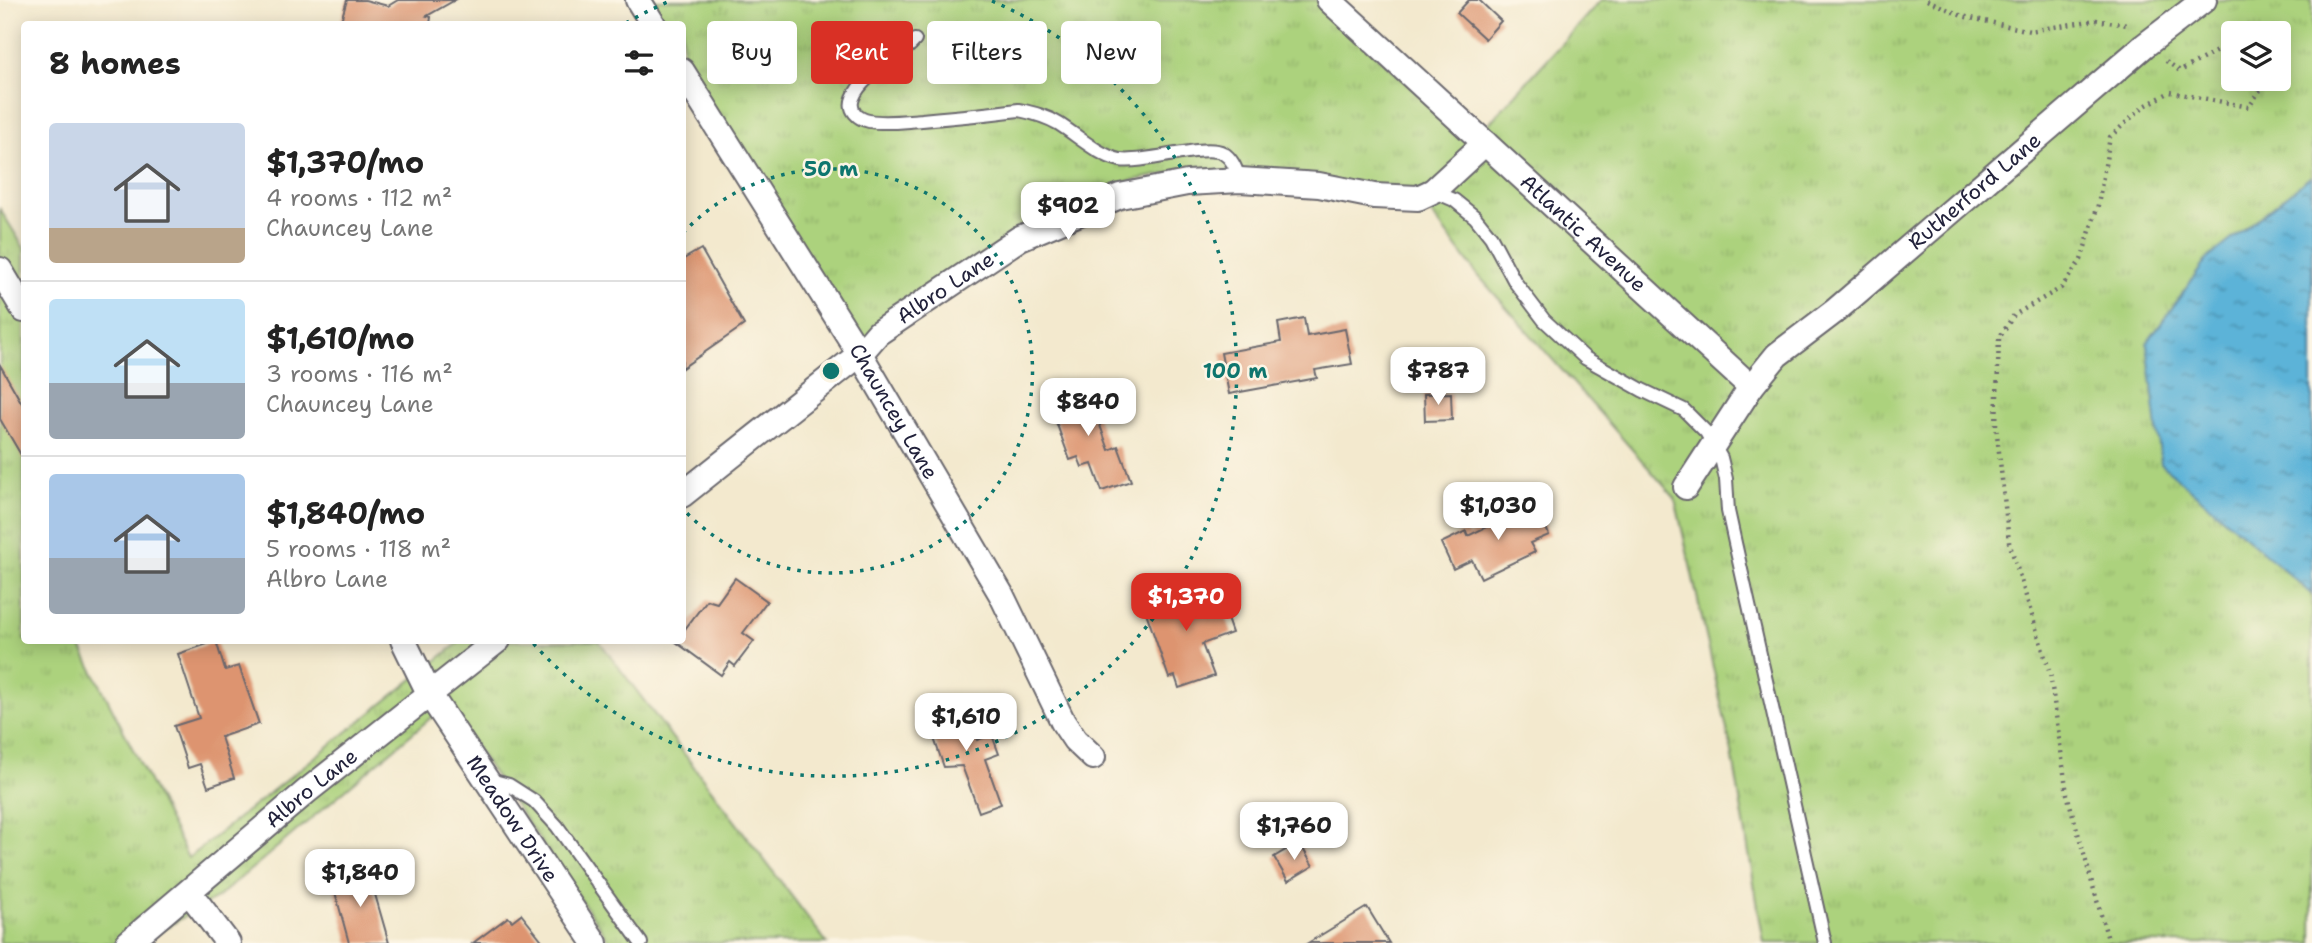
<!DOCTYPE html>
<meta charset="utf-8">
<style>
body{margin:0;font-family:"Shantell Sans",sans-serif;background:#f6f6f6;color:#222;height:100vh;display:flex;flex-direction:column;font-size:26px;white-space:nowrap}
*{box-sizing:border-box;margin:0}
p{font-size:23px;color:#767676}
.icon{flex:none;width:38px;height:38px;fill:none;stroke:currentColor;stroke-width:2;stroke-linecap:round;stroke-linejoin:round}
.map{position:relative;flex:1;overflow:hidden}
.drawer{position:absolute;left:21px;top:21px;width:665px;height:623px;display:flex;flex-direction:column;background:#fff;border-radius:7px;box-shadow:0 4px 18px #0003}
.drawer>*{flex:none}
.hud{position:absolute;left:707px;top:21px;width:665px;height:63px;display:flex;gap:14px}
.tools{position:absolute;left:2221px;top:21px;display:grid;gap:14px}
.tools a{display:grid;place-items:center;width:70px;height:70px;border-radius:7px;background:#fff;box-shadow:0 4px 18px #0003;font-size:35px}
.price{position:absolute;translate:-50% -60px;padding:0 16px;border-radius:14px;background:#fff;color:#222;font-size:23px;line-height:46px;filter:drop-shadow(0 2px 4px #0008)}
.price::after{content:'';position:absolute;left:50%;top:42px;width:21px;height:16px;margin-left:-10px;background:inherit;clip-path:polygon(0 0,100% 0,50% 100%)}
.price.on{background:#d93025;color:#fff}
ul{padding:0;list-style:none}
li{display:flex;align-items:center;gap:21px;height:175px;padding:0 28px}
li+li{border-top:2px solid #e0e0e0}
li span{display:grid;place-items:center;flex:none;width:196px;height:140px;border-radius:7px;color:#555}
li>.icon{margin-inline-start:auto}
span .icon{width:84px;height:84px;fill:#fffc;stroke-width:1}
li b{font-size:30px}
h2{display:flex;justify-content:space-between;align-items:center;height:84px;padding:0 28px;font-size:30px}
.pill{padding:0 24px;border-radius:7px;background:#fff;box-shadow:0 4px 18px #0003;font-size:24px;line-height:63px}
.pill.on{background:#d93025;color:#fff}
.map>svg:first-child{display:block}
.grass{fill:url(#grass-tufts);stroke:#677a5c;stroke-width:2;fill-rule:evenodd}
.water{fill:url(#water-ripples);stroke:#3e6a8a;stroke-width:2}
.building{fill:#dd946f}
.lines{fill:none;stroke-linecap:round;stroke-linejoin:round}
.service-casing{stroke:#6b686e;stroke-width:16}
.minor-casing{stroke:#6b686e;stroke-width:28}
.path{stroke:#6b686e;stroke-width:4.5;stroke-dasharray:2 5;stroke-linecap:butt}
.service{stroke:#fff;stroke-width:12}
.minor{stroke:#fff;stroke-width:24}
.ring{fill:none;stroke:#0f766e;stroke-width:3.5;stroke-dasharray:3.5 7}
.labels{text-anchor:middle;stroke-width:5;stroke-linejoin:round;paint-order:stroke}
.street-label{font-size:21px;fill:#22223b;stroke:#fcf5e5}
.centre{fill:#0f766e;stroke:#fcf5e5;stroke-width:3.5}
.ring-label{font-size:21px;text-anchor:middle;font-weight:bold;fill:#0f766e;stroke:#fcf5e5;stroke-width:5;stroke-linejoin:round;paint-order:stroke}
</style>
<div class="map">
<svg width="2312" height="943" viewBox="0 0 2312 943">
<defs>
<pattern id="grass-tufts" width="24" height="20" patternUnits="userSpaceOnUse" patternTransform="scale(1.75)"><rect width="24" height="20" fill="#acd27d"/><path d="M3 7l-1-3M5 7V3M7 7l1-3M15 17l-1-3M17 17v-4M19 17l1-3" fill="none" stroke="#94b46d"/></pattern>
<pattern id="water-ripples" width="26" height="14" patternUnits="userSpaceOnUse" patternTransform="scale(1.75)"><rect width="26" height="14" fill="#5bb3d8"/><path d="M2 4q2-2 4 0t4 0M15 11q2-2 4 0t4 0" fill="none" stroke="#4b91b0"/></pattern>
</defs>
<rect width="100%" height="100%" fill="#fcf5e5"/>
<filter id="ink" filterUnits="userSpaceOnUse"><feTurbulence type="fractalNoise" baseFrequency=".0143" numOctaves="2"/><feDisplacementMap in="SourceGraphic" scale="14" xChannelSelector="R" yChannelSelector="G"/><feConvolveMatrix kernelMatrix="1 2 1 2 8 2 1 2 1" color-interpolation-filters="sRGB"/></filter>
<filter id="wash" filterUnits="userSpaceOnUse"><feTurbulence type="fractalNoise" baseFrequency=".00686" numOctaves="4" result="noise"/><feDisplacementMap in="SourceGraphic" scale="28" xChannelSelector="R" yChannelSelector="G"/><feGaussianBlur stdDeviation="1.57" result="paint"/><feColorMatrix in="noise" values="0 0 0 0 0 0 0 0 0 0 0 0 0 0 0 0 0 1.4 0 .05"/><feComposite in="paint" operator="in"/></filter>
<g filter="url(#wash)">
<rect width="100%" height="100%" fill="#f3e9ce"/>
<g class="grass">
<path d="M645,0H1316L1472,142L1601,0H2312V943H1764L1732,752L1675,498L1477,274L1427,208L1366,188L1296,176L1186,170L1119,183L1081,201L860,343L683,60L682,24H660ZM2233,33H2278V79H2233Z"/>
<polygon points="0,209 24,248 24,640 78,641 188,858 461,641 599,641 827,943 611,943 446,705 218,897 140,943 0,943"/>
</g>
<polygon class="water" points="2310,177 2312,177 2312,594 2161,464 2147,343 2207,259"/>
<g id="blocks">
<g class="building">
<polygon points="347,0 365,0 388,6 398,0 455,0 427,16 431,17 430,24 340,24"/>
<polygon points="1469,0 1479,0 1501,21 1485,39 1457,13"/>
<polygon points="701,249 744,325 682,368 682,260"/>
<polygon points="1304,318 1307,336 1345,329 1352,364 1315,370 1317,378 1229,394 1221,353 1281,342 1278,323"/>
<polygon points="0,365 24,407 24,460 0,419"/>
<polygon points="1086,387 1109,450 1118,446 1131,481 1102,491 1092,464 1082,467 1078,457 1070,460 1048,400"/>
<polygon points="1451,393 1452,420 1425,421 1424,394"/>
<polygon points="1536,503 1549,535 1530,543 1535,552 1481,578 1472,560 1453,569 1441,543 1466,531 1468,536"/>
<polygon points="735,578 767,601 743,633 754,641 735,666 730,662 721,675 676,642 682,640 682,633 707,600 717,603"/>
<polygon points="1176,586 1183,606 1218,593 1232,633 1202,644 1214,676 1179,688 1175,676 1169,678 1141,598"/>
<polygon points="216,641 225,670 239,666 259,724 221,737 234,778 208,787 200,764 188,768 174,726 199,718 178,654"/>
<polygon points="964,704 977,740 992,735 999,754 985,759 1001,804 979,812 962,766 944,767 927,718"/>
<polygon points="1299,842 1313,866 1288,881 1274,857"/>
<polygon points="368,870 389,943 349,943 332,881"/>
<polygon points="1367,907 1389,943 1308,943"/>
<polygon points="521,914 544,943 473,943 508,917 512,921"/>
</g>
</g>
</g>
<g filter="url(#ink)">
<use href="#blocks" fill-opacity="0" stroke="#6b686e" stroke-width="2"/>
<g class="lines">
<defs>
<g id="service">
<path d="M915,40C898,60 863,73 853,98C848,110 858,119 869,121C886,124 905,121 922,120C955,117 987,114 1019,110C1034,113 1046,116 1059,124C1078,136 1098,155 1120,160C1145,164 1205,143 1223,153C1233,159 1236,170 1240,180"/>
<polyline points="1433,191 1454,200 1475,217 1491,237 1515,282 1544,320 1585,358 1642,390 1684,410 1706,432 1721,458 1726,479 1728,511 1735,543 1825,943"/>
<polyline points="490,780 509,785 534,801 557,826 641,943"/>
</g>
<g id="minor">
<polyline points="638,0 653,24"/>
<path id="s1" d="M1329,0L1751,387L1686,487"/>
<path id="s2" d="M682,71L860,354L1001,594L1063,722L1075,740L1093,757"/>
<polyline points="0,270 24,310"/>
<path id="s3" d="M1751,387L1777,355L1835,311L2144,46L2204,0"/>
<path id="s4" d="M682,495L860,354L878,333L1020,238L1120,196L1187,183L1240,180L1319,185L1374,196L1418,198L1433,191L1485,143"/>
<path id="s5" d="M403,640L430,695L595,943"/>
<polyline points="189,892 228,943"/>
<path id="s6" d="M128,943L307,791L498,640"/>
</g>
</defs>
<use href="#service" class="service-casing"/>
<use href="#minor" class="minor-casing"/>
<g class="path">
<polyline points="1927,0 1962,16 2030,31 2096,20 2127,25 2129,27"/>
<polyline points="2166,61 2180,71 2226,46 2233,45"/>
<polyline points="2109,943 2067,794 2050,673 2009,542 1996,425 1999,338 2014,315 2061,288 2081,260 2098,205 2110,137 2143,107 2170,92 2249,107 2265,83 2264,79"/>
</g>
<use href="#service" class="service"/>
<use href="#minor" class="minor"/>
</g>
</g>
<g class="ring">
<path d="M683 233A202 202 0 1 1 683 509"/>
<path d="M626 23A404 404 0 0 1 670 1M992 1A404 404 0 1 1 531 641"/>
</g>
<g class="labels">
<g class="street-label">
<text dy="7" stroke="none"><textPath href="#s3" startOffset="298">Rutherford Lane</textPath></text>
<text dy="7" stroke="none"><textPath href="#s1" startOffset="345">Atlantic Avenue</textPath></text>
<text dy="7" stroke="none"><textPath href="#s4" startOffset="336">Albro Lane</textPath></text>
<text dy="7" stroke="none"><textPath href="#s2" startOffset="401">Chauncey Lane</textPath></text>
<text dy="7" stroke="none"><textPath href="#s6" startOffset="240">Albro Lane</textPath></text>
<text dy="7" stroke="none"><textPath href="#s5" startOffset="210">Meadow Drive</textPath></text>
</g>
</g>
<circle cx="831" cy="371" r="10" class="centre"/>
<g class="ring-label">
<text x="831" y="176">50 m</text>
<text x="1235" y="378">100 m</text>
</g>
</svg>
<div class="tools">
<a><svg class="icon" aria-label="layers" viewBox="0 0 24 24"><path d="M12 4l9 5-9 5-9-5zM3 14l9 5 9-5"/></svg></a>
</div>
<b class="price" style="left:1068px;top:242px">$902</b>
<b class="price" style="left:1438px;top:407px">$787</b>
<b class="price" style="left:1088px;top:438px">$840</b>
<b class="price" style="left:1498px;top:542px">$1,030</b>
<b class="price on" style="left:1186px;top:633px">$1,370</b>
<b class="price" style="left:966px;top:753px">$1,610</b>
<b class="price" style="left:1294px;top:862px">$1,760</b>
<b class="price" style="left:360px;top:909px">$1,840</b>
<div class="hud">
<a class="pill">Buy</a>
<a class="pill on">Rent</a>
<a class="pill">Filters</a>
<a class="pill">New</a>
</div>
<section class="drawer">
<h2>8 homes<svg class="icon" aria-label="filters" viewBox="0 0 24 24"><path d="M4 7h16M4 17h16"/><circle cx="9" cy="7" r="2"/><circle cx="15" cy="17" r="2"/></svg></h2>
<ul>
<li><span style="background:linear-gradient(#c9d6e8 75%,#b9a48a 0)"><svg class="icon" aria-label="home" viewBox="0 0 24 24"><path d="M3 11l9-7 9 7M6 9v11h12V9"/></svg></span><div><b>$1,370/mo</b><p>4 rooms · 112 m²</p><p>Chauncey Lane</p></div></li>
<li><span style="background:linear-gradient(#bfe0f5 60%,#9aa5b1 0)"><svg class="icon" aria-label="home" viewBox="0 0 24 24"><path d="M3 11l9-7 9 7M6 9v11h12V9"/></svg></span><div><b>$1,610/mo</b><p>3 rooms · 116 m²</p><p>Chauncey Lane</p></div></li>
<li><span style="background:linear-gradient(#a9c7e8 60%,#9aa5b1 0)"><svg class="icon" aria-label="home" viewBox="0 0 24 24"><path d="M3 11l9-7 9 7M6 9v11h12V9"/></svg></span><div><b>$1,840/mo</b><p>5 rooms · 118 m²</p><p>Albro Lane</p></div></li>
</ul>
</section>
</div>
